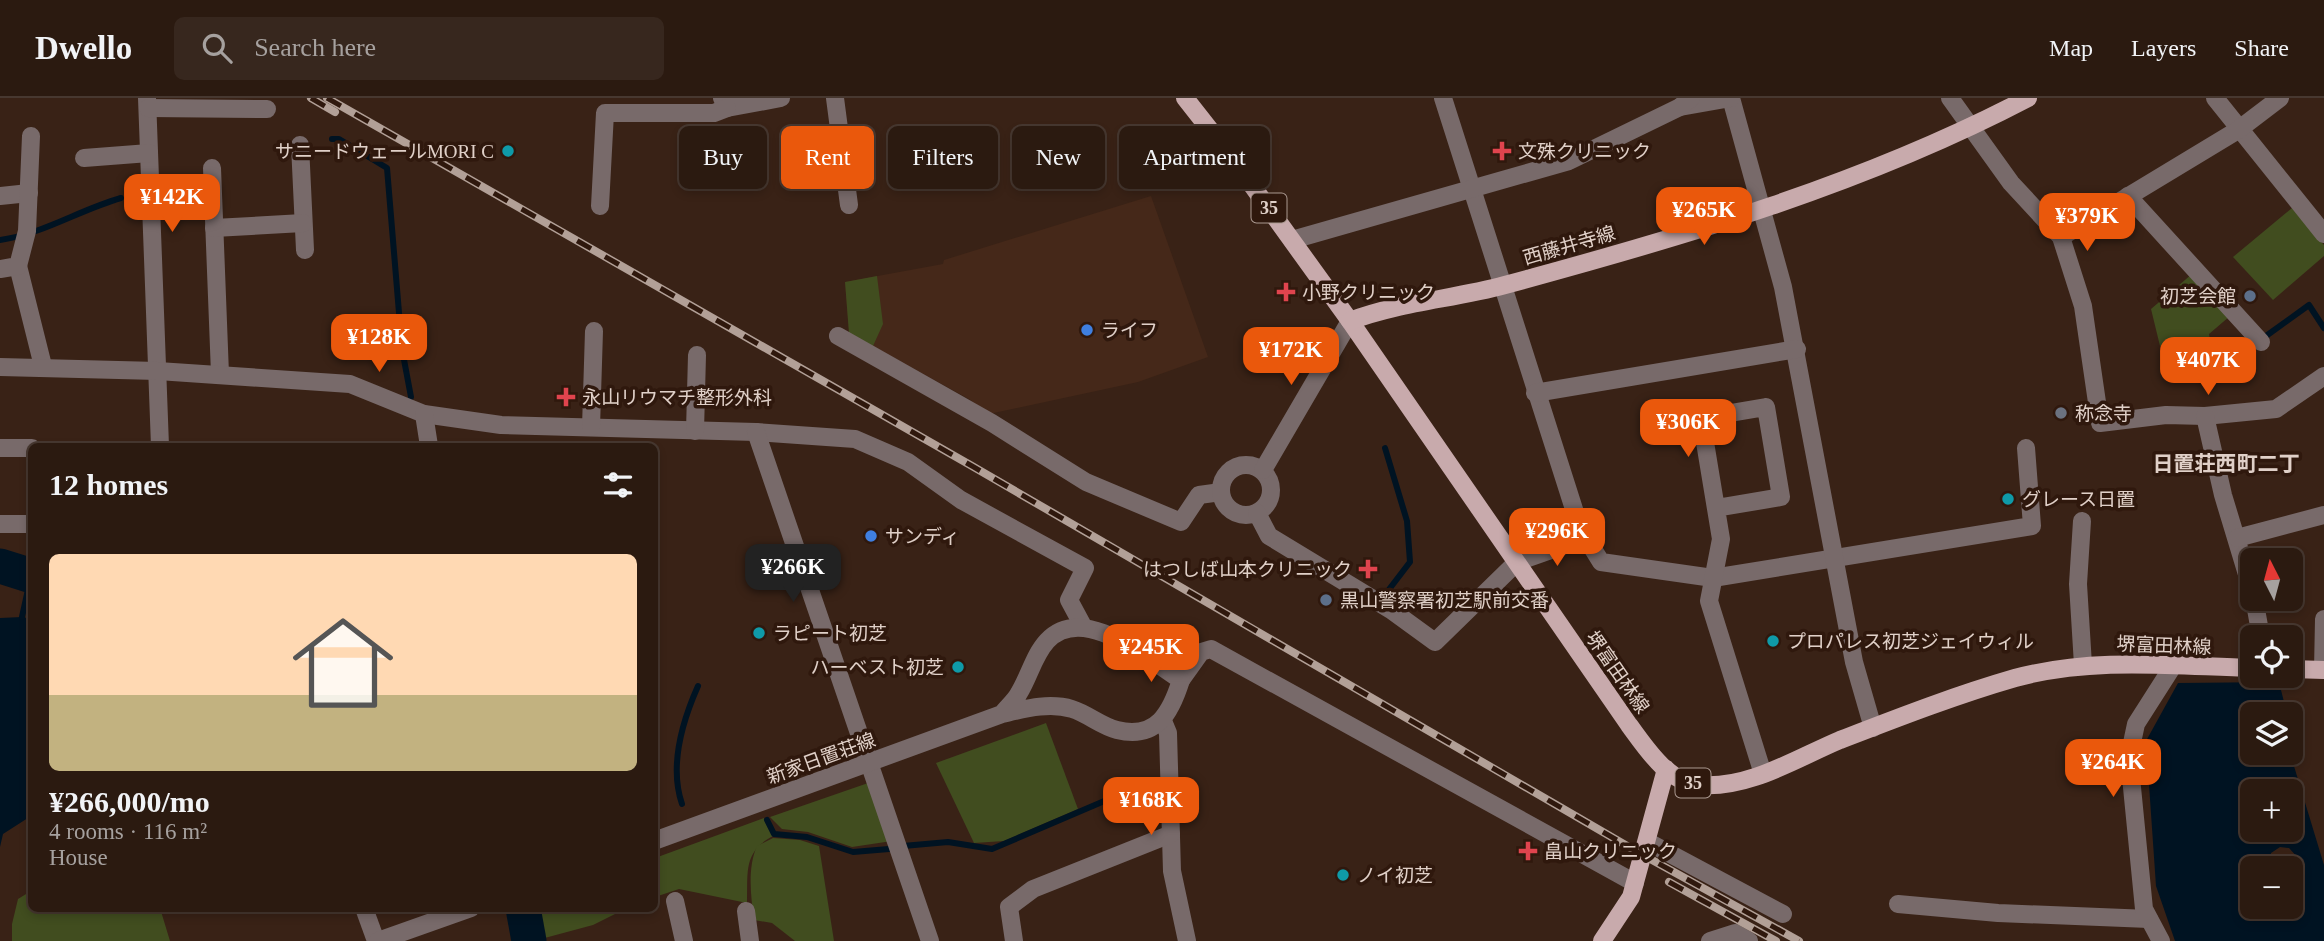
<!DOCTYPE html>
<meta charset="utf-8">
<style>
body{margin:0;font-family:"Times New Roman","Noto Sans JP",serif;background:#37271e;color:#f1f3f6;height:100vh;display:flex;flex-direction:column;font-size:26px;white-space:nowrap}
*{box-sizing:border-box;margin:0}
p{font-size:23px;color:#a6a19f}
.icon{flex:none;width:38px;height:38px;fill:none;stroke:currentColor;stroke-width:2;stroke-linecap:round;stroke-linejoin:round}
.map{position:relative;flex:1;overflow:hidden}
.panel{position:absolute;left:28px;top:345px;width:630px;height:469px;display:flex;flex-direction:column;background:#2b1a10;border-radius:10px;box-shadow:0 4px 10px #0003,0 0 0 2px #473830}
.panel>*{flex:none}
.top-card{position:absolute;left:679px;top:28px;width:665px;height:63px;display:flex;gap:14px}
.needle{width:46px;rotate:354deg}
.tools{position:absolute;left:2240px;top:450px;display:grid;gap:14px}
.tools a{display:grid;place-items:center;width:63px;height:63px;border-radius:10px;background:#2b1a10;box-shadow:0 4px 10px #0003,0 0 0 2px #473830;font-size:35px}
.price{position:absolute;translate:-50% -60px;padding:0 16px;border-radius:14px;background:#ea580c;color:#fff;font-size:23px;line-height:46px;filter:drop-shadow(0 2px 4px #0008)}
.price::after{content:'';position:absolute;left:50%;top:42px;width:21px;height:16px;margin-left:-10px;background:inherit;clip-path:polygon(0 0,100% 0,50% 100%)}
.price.active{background:#222;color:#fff}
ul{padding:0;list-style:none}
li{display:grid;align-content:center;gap:14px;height:371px;padding:0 21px}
li span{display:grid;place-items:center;height:217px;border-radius:10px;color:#555}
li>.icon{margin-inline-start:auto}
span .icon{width:126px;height:126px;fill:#fffc;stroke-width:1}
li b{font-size:30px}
h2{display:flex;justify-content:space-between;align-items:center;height:84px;padding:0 21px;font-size:30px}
.chip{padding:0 24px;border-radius:10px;background:#2b1a10;box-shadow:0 4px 10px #0003,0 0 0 2px #473830;font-size:24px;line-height:63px}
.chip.active{background:#ea580c;color:#fff}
header{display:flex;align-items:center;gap:42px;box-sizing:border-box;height:98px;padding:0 35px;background:#2b1a10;border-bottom:2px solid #473830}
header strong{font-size:33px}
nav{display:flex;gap:38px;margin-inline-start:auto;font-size:24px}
.search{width:490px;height:63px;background:#37271e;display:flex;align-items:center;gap:18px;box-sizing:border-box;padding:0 24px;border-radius:10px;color:#a6a19f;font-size:26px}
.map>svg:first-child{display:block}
.built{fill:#452819}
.green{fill:#414d1f}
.water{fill:#001322;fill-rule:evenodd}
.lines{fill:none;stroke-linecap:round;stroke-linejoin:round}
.stream{stroke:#001322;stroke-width:6}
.river{stroke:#001322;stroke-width:35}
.minor{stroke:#786a6a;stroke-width:18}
.major{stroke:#c8aaac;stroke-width:18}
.rail-casing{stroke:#b2a097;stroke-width:8}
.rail{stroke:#2f180d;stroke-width:5;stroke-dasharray:16;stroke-linecap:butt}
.culture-dot{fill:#0f9aa8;stroke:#2f180d;stroke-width:2.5}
.health-dot{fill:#e0444e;stroke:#2f180d;stroke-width:2.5}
.service-dot{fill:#5c6f8a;stroke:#2f180d;stroke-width:2.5}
.shop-dot{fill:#3f7fe0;stroke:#2f180d;stroke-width:2.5}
.worship-dot{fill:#6b7280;stroke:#2f180d;stroke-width:2.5}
.labels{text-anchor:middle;stroke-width:7;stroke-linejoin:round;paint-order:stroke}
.shield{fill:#2f180d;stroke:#ab9990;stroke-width:2}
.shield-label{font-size:18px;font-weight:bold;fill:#e0d0c8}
.poi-label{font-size:19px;fill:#e0d0c8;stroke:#2f180d;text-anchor:start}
.street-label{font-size:19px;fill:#e0d0c8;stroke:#2f180d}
.neighbourhood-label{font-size:21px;font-weight:bold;fill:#e0d0c8;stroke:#2f180d}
</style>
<header>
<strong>Dwello</strong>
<div class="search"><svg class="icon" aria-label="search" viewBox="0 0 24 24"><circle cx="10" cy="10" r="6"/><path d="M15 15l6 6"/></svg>Search here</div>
<nav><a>Map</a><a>Layers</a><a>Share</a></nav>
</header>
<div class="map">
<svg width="2324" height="843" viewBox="0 0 2324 843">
<rect width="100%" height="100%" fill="#392216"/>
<polygon class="built" points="1151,98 1208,259 1138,284 989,316 969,301 849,235 845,184 943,166 944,162"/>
<g class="green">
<polygon points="2292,110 2324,147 2324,158 2273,202 2233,159"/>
<polygon points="2192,176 2230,218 2209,236 2210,242 2160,248 2151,211"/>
<polygon points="877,178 883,226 873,248 849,235 845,184"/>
<polygon points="1046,625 1078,711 1004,743 974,745 936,665"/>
<polygon points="871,684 892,743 852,749 808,734 782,731 770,719"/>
<path d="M764,720L773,738C743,754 748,773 747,805L679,791L655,799V760Z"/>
<path d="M773,740L800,742L819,748L834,843H795L772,825L754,822C751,799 747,770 757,748Z"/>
<polygon points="31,793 32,810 160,810 170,843 12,843 12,826 18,801"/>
<polygon points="535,810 627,810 593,827 541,841"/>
</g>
<g class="water">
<polygon points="22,519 32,521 31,718 3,736 0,749 0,520"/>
<path d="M2279,584L2287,616H2252V654L2290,655L2324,767V843H2175L2156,788L2146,643L2178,585ZM2252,693H2291V732H2252ZM2280,749L2289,750L2300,762L2301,792L2291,799V808H2252V770H2268L2271,755Z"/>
</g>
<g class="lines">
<g class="stream">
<polyline points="332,41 339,41 387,70 402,251 411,299"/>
<path d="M0,142C43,136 79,112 121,100"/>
<polyline points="2266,238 2309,207 2324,230"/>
<polyline points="1384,498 1410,464 1407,423 1385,350"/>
<polyline points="22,519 31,478"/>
<path d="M682,706C669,668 682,624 698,588"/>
<polyline points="767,722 774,736 807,739 853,754 889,751"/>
<polyline points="903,748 948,744 992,751 1109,701"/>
</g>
<g class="river">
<polyline points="0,468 32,478"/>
<polyline points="523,810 529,843"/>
</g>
<g class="minor">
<polyline points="147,0 160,348"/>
<polyline points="722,0 727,10 781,0"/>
<polyline points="835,0 849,107"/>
<polyline points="1443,0 1580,430 1601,464 1713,480 2032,428 2026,350"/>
<polyline points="1731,0 1783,189 1854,564 1873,630"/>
<polyline points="1950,0 2011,85 2061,139 2083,208 2100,325 2166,317 2205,318 2276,311 2324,278"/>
<polyline points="2215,0 2324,136"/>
<polyline points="1680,9 1731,0"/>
<polyline points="148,10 267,11"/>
<polyline points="300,47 305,152"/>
<polyline points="84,60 149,55"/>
<polyline points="212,70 220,276"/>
<polyline points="0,98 29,95"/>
<polyline points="2128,98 2261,244"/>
<polyline points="600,108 605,15 714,15 727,10"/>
<polyline points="214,130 303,125"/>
<polyline points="2061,139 2238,32 2280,0"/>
<polyline points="1292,142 1569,63 1680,9 1691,0"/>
<polyline points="18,168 43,268"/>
<polyline points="0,171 18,168 27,133 31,38"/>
<polyline points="838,238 992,325 1086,384 1181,424 1199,397 1221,394"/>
<polyline points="0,269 158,273 350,286 424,316 501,327 756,334 855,341 908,364 961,402 1085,470 1069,502 1083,528"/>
<polyline points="1535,295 1797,251"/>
<polyline points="424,316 429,348"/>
<polyline points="2205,318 2223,397 2252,493"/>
<polyline points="591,329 594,233"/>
<polyline points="695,333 697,257"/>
<polyline points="756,334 930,843"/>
<polyline points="0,350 32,350"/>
<circle cx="1246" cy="392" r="25"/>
<polyline points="1263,372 1350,223"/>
<polyline points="1716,410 1781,399 1766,309 1701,320 1721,441 1709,503 1763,676"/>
<polyline points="1257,415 1269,438 1391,512 1435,544 1517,464 1585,440"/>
<polyline points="2082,423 2078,486 2083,567"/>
<polyline points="0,426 32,426"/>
<polyline points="2237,440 2324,417"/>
<polyline points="2254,500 2261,539"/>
<polyline points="2323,572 2324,521"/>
<polyline points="1181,582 1201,554 1211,551 1635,785"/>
<polyline points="1163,623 1168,635 1172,773 1187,843"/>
<path d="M654,743L1002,616C1024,611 1049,604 1072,611C1088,616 1101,628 1117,632C1157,642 1171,614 1181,582C1148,561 1083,504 1047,543C1034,557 1029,579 1019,595C1015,603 1007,609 1002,616"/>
<polyline points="1648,744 1783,816"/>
<polyline points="675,803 684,843"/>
<polyline points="1898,806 1998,815 2149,821"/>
<polyline points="364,810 376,843"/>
<polyline points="746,813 750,843"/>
<polyline points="378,843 471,810"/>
<polyline points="1014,843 1009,809 1033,791 1171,736"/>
<polyline points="1710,843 1735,835 1749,843"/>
<polyline points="2161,843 2144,811 2129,659 2136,626 2173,568"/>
</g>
<g class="major">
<path d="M1185,0L1233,61L1350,223L1629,627C1647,651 1667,684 1700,687C1749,691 1797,660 1840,642C1897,620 1956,597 2015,580C2093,559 2172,568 2252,570"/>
<path d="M1350,223C1400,204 1454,201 1505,187C1683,139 1864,86 2028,0"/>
<polyline points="2291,571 2324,572"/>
<polyline points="1602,843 1631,799 1666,671"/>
</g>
<defs>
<g id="rail">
<polyline points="311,0 335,14"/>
<polyline points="327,0 972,368 1634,752 1799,843"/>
<polyline points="1669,784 1776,843"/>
</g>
</defs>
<use href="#rail" class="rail-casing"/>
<use href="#rail" class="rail"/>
</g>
<g class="culture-dot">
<circle cx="508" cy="53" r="7"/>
<circle cx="2008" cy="401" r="7"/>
<circle cx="759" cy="535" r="7"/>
<circle cx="1773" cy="543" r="7"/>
<circle cx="958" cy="569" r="7"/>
<circle cx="1343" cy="777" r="7"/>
</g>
<g class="health-dot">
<path d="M1498.5 42.5h7v7h7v7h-7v7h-7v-7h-7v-7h7z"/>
<path d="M1282.5 183.5h7v7h7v7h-7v7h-7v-7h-7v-7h7z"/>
<path d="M562.5 288.5h7v7h7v7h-7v7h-7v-7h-7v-7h7z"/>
<path d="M1364.5 460.5h7v7h7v7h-7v7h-7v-7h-7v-7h7z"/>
<path d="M1524.5 742.5h7v7h7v7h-7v7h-7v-7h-7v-7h7z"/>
</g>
<g class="service-dot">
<circle cx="2250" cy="198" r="7"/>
<circle cx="1326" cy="502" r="7"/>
</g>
<g class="shop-dot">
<circle cx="1087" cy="232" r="7"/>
<circle cx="871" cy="438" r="7"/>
</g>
<circle class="worship-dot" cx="2061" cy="315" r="7"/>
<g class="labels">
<g class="shield">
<rect x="1251.5" y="95.5" width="35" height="29" rx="5"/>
<rect x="1675.5" y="670.5" width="35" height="29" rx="5"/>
</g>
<g class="shield-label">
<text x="1269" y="116">35</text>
<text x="1693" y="691">35</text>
</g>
<g class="poi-label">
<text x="494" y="60" text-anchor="end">サニードウェールMORI C</text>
<text x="1518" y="60">文殊クリニック</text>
<text x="1302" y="201">小野クリニック</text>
<text x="2236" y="205" text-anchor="end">初芝会館</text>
<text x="1101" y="239">ライフ</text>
<text x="582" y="306">永山リウマチ整形外科</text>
<text x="2075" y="322">称念寺</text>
<text x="2022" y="408">グレース日置</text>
<text x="885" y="445">サンディ</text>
<text x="1352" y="478" text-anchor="end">はつしば山本クリニック</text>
<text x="1340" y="509">黒山警察署初芝駅前交番</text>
<text x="773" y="542">ラピート初芝</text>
<text x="1787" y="550">プロパレス初芝ジェイウィル</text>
<text x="944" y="576" text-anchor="end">ハーベスト初芝</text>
<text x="1544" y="760">畠山クリニック</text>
<text x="1357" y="784">ノイ初芝</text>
</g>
<g class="street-label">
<text transform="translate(1569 147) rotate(-16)" y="7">西藤井寺線</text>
<text transform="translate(2164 547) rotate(2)" y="7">堺富田林線</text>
<text transform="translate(1618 574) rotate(55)" y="7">堺富田林線</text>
<text transform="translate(821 660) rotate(-20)" y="7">新家日置荘線</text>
</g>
<g class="neighbourhood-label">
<text x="2226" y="373">日置荘西町二丁</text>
</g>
</g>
</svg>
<div class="tools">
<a><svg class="needle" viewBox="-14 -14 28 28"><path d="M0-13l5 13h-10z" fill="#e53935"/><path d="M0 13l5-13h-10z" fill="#a6a19f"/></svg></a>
<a><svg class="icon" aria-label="locate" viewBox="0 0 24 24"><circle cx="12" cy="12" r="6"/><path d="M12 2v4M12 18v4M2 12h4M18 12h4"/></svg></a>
<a><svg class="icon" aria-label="layers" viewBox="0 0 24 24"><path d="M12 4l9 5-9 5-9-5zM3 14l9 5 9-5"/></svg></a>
<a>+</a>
<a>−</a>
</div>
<b class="price" style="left:172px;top:136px">¥142K</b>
<b class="price" style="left:1704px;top:149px">¥265K</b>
<b class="price" style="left:2087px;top:155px">¥379K</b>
<b class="price" style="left:379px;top:276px">¥128K</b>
<b class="price" style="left:1291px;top:289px">¥172K</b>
<b class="price" style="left:2208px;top:299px">¥407K</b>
<b class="price" style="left:1688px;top:361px">¥306K</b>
<b class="price" style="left:1557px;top:470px">¥296K</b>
<b class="price active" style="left:793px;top:506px">¥266K</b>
<b class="price" style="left:1151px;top:586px">¥245K</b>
<b class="price" style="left:2113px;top:701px">¥264K</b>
<b class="price" style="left:1151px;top:739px">¥168K</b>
<div class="top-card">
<a class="chip">Buy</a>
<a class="chip active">Rent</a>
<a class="chip">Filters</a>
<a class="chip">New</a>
<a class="chip">Apartment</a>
</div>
<section class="panel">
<h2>12 homes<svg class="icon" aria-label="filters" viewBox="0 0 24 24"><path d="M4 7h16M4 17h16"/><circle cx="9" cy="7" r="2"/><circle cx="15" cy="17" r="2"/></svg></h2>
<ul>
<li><span style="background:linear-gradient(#ffd9b3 65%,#c2b280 0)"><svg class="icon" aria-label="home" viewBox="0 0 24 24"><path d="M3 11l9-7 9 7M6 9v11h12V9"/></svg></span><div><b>¥266,000/mo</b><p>4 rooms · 116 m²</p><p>House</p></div></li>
</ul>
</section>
</div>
